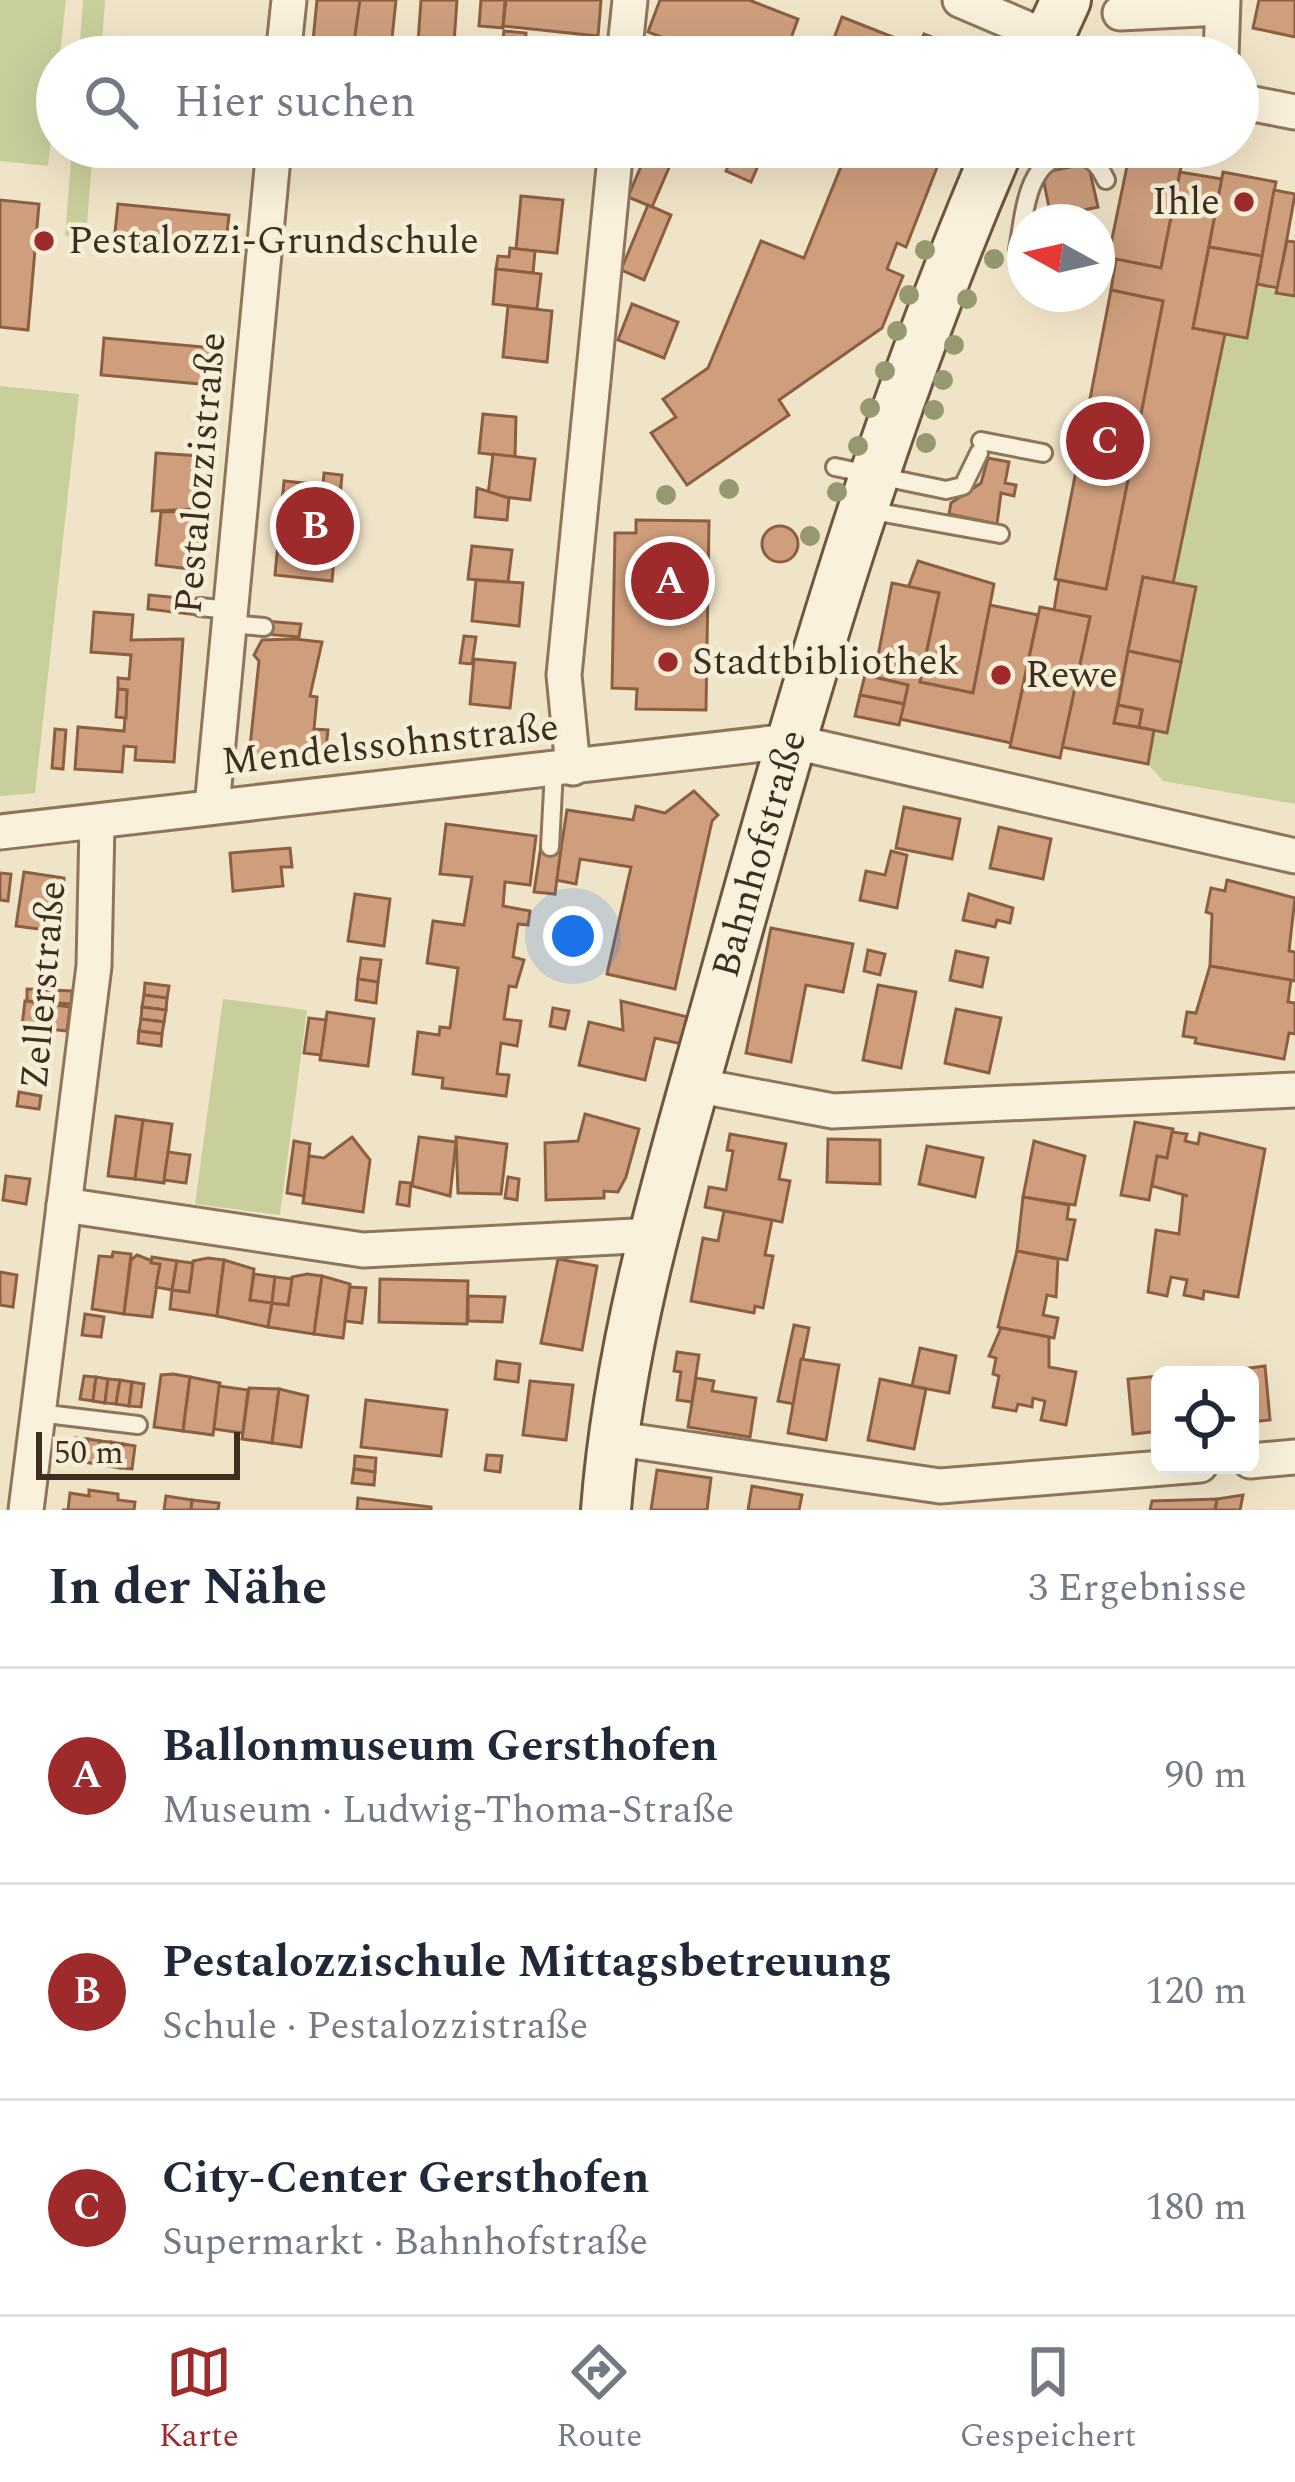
<!DOCTYPE html>
<html lang="de">
<head>
<meta charset="utf-8">
<style>
  body { margin:0; font-family:Spectral,serif; background:#f6f6f7; color:#1f2937 }
  .controls { position:absolute; right:36px; bottom:36px; display:grid; overflow:hidden; border-radius:18px; box-shadow:0 12px 48px #0002 }
  .controls button { width:108px; height:108px; display:grid; place-items:center; padding:0; border:0; border-bottom:3px solid #e0e1e3; background:#fff; color:#1f2937; font:60px sans-serif }
  .compass { position:absolute; left:1007px; top:204px; width:108px; height:108px; border-radius:50%; background:#fff; box-shadow:0 12px 48px #0002; rotate:278deg }
  .scale { position:absolute; left:36px; bottom:30px; width:204px; box-sizing:border-box; padding-left:12px; border:6px solid #3d2e20; border-top:0; font-size:33px; line-height:42px; white-space:nowrap; color:#3d2e20; -webkit-text-stroke:9px #f7eed8; paint-order:stroke }
  .you { position:absolute; left:573px; top:936px; width:42px; height:42px; margin:-30px; border:9px solid #fff; border-radius:50%; background:#1a73e8; box-shadow:0 0 0 18px #1a73e833 }
  .badge { display:grid; place-items:center; width:78px; height:78px; border-radius:50%; background:#9e2a2b; color:#fff; font-size:39px; font-weight:700 }
  .pin { position:absolute; translate:-50% -50%; border:6px solid #fff; box-shadow:0 3px 12px #0006 }
  .list { margin:0; padding:0; list-style:none }
  h2 { display:flex; justify-content:space-between; align-items:center; height:156px; margin:0; padding:0 48px; font-size:51px }
  h2 small { font-size:39px; font-weight:400; color:#747a83 }
  .list li { display:grid; grid-template-columns:78px 1fr auto; gap:36px; align-items:center; box-sizing:border-box; height:216px; padding:0 48px; border-top:3px solid #e0e1e3 }
  .list b { display:block; font-size:45px; white-space:nowrap }
  .list p { margin:0; font-size:39px; white-space:nowrap; color:#747a83 }
  .list em { font-size:39px; font-style:normal; color:#747a83 }
  .icon { flex:none; width:66px; height:66px; fill:none; stroke:currentColor; stroke-width:2; stroke-linecap:round; stroke-linejoin:round }
  .map { position:relative; flex:none; width:1295px; height:1510px; overflow:hidden }
  .search { position:absolute; background:#fff; box-shadow:0 12px 48px #0002; left:36px; right:36px; top:36px; height:132px; display:flex; align-items:center; gap:30px; box-sizing:border-box; padding:0 42px; border-radius:66px; color:#747a83; font-size:45px }
  .sheet { height:804px; background:#fff }
  nav { display:flex; justify-content:space-around; align-items:center; box-sizing:border-box; height:168px; border-top:3px solid #e0e1e3; background:#fff; font-size:33px; color:#747a83 }
  nav a { display:grid; justify-items:center; gap:6px }
  nav .on { color:#9e2a2b }
  .map>svg:first-child { display:block }
  .green { fill:#c9cf9b }
  .building { fill:#cf9f7d; stroke:#8d5f41; stroke-width:3 }
  .lines { fill:none; stroke-linecap:round; stroke-linejoin:round }
  .lane-casing { stroke:#8d765c; stroke-width:22 }
  .street-casing { stroke:#8d765c; stroke-width:39 }
  .secondary-casing { stroke:#6f573f; stroke-width:54 }
  .lane { stroke:#faf1dc; stroke-width:16 }
  .street { stroke:#faf1dc; stroke-width:33 }
  .secondary { stroke:#faf1dc; stroke-width:48 }
  .tree { fill:#96986f }
  .poi-dot { fill:#9e2a2b; stroke:#f7eed8; stroke-width:4.5 }
  .labels { text-anchor:middle; dominant-baseline:central; stroke-width:9; stroke-linejoin:round; paint-order:stroke }
  .poi-label { font-size:39px; fill:#3d2e20; stroke:#f7eed8; text-anchor:start }
  .street-label { font-size:39px; fill:#3d2e20; stroke:#f7eed8 }
</style>
</head>
<body>
<div class="map">
<svg width="1295" height="1510" viewBox="0 0 1295 1510">
  <rect width="100%" height="100%" fill="#f0e4c8"/>
  <!-- green -->
  <g class="green">
    <polygon points="0,0 66,0 48,166 0,161"/>
    <polygon points="83,0 105,0 101,57 79,57"/>
    <polygon points="72,147 93,147 86,237 65,236"/>
    <polygon points="1257,284 1295,297 1295,804 1163,781 1148,764 1154,730 1166,733 1173,583 1225,334 1247,338"/>
    <polygon points="0,386 79,394 35,793 0,796"/>
    <polygon points="223,999 307,1010 280,1215 195,1204"/>
  </g>
  <!-- building -->
  <g class="building">
    <polygon points="317,0 360,0 355,55 312,51"/>
    <polygon points="360,0 396,0 390,57 352,56"/>
    <polygon points="421,0 457,0 453,57 417,57"/>
    <polygon points="481,0 505,0 503,28 479,26"/>
    <polygon points="506,0 601,0 598,36 503,26"/>
    <polygon points="660,0 749,0 798,19 784,57 713,57 648,32"/>
    <polygon points="1259,0 1295,0 1295,37 1253,28"/>
    <polygon points="842,17 918,47 924,34 962,49 965,42 990,51 987,57 827,57"/>
    <polygon points="504,31 526,33 523,57 501,55"/>
    <polygon points="331,147 351,147 349,166 329,164"/>
    <polygon points="523,147 570,147 570,155"/>
    <polygon points="649,147 677,149 652,207 628,197"/>
    <polygon points="736,147 766,147 751,182 726,171"/>
    <polygon points="849,147 945,147 906,247 897,243 887,269 903,276 882,328 779,400 789,415 687,485 651,433 676,417 663,399 708,368 761,241 804,258"/>
    <polygon points="1131,147 1185,147 1161,268 1108,258"/>
    <polygon points="1088,163 1098,207 1051,217 1042,173"/>
    <polygon points="1180,172 1222,179 1193,328 1225,334 1173,583 1143,577 1114,723 1154,730 1148,764 1062,747 1090,617 1054,610 1059,580 1106,589 1163,301 1111,290 1116,259 1161,268"/>
    <polygon points="1223,172 1276,182 1262,256 1209,247"/>
    <polygon points="1274,190 1295,194 1278,288 1257,284"/>
    <polygon points="521,196 563,200 557,253 516,249"/>
    <polygon points="0,200 39,204 28,330 0,327"/>
    <polygon points="118,204 229,215 225,253 114,242"/>
    <polygon points="648,205 671,215 644,280 621,270"/>
    <polygon points="1287,241 1295,242 1295,296 1276,293"/>
    <polygon points="1209,247 1262,256 1247,338 1193,328"/>
    <polygon points="510,248 535,251 533,273 496,269 498,256 509,257"/>
    <polygon points="496,269 541,274 537,309 493,304"/>
    <polygon points="1111,290 1163,301 1135,445 1083,435"/>
    <polygon points="632,304 678,322 664,358 618,340"/>
    <polygon points="508,306 552,311 547,362 503,357"/>
    <polygon points="104,338 215,348 212,385 101,375"/>
    <polygon points="483,414 516,417 515,457 479,453"/>
    <polygon points="1083,435 1135,445 1106,589 1055,579"/>
    <polygon points="156,453 200,456 197,509 152,511"/>
    <polygon points="493,454 535,459 530,500 488,495"/>
    <polygon points="988,458 1009,462 1005,483 1016,485 1014,496 1001,493 997,524 949,514 951,503 981,483"/>
    <polygon points="324,473 342,475 332,581 275,575 284,481 323,485"/>
    <polygon points="477,488 509,498 507,520 475,517"/>
    <polygon points="205,511 199,570 156,565 161,512"/>
    <polygon points="636,520 709,521 706,710 636,709 637,689 612,688 615,533 636,533"/>
    <circle cx="780" cy="544" r="18"/>
    <polygon points="472,546 512,550 508,582 468,579"/>
    <polygon points="918,561 994,584 973,693 920,682 939,593 908,588"/>
    <polygon points="1143,577 1196,587 1181,662 1128,651"/>
    <polygon points="476,580 523,583 519,626 472,621"/>
    <polygon points="892,583 939,593 920,682 973,693 990,605 1038,615 1011,743 900,719 908,685 874,677"/>
    <polygon points="149,595 200,600 199,615 148,609"/>
    <polygon points="1040,607 1090,617 1060,758 1010,747"/>
    <polygon points="94,612 133,615 131,640 183,639 174,762 135,760 136,747 124,746 122,772 75,769 78,727 124,731 127,690 118,689 118,678 129,679 131,655 91,652"/>
    <polygon points="265,621 301,624 299,637 263,634"/>
    <polygon points="464,636 476,637 472,664 460,663"/>
    <polygon points="295,639 322,642 310,696 317,697 314,729 328,730 325,758 303,757 303,762 283,764 249,756 259,661 254,655 262,640"/>
    <polygon points="1128,651 1181,662 1167,733 1139,727 1142,710 1118,705"/>
    <polygon points="474,659 515,663 510,708 470,704"/>
    <polygon points="865,675 908,685 904,704 860,695"/>
    <polygon points="118,689 127,690 126,718 116,717"/>
    <polygon points="860,695 904,704 899,725 855,716"/>
    <polygon points="1118,705 1142,710 1139,727 1114,723"/>
    <polygon points="55,729 66,730 63,769 52,768"/>
    <polygon points="694,791 718,815 712,821 675,989 607,974 631,867 580,859 576,884 556,880 567,810 633,820 636,806 665,813"/>
    <polygon points="904,807 960,819 952,859 896,848"/>
    <polygon points="446,824 536,836 530,885 505,882 503,906 530,911 528,925 518,924 513,957 524,960 516,987 509,986 504,1019 521,1021 517,1046 501,1043 497,1074 509,1075 506,1096 442,1088 443,1078 413,1074 418,1032 439,1035 440,1027 450,1028 458,968 427,963 433,921 464,925 472,877 440,874"/>
    <polygon points="999,827 1051,839 1043,879 990,868"/>
    <polygon points="541,846 561,848 555,894 534,892"/>
    <polygon points="290,848 292,867 281,867 283,886 233,891 230,853"/>
    <polygon points="891,851 907,855 897,908 860,900 866,871 885,875"/>
    <polygon points="24,872 64,878 61,932 16,926"/>
    <polygon points="0,873 11,874 8,901 0,900"/>
    <polygon points="1227,880 1295,898 1289,951 1295,952 1295,981 1210,966 1212,914 1206,912 1211,888 1225,891"/>
    <polygon points="355,894 390,899 384,946 348,941"/>
    <polygon points="969,894 1013,908 1010,923 997,920 995,927 963,920"/>
    <polygon points="771,928 853,944 843,992 806,985 791,1062 746,1053"/>
    <polygon points="868,950 885,954 880,975 864,971"/>
    <polygon points="956,951 988,958 982,987 950,980"/>
    <polygon points="361,958 381,960 378,982 358,979"/>
    <polygon points="1210,966 1291,980 1288,1002 1295,1003 1295,1034 1289,1033 1284,1059 1195,1043 1196,1038 1183,1036 1187,1012 1196,1013"/>
    <polygon points="358,979 378,982 376,1003 356,1000"/>
    <polygon points="145,983 169,986 167,998 144,995"/>
    <polygon points="878,985 916,992 901,1068 863,1060"/>
    <polygon points="27,989 72,991 71,1004 27,1001"/>
    <polygon points="144,995 167,998 166,1010 142,1007"/>
    <polygon points="25,1001 70,1007 67,1031 22,1026"/>
    <polygon points="621,1001 688,1017 682,1044 655,1038 645,1080 579,1065 589,1022 623,1030"/>
    <polygon points="142,1007 166,1010 164,1022 141,1019"/>
    <polygon points="553,1008 569,1011 565,1029 550,1026"/>
    <polygon points="956,1009 1001,1018 989,1073 945,1063"/>
    <polygon points="327,1012 374,1019 368,1066 320,1060"/>
    <polygon points="309,1018 326,1020 321,1055 304,1053"/>
    <polygon points="141,1019 164,1022 162,1034 139,1031"/>
    <polygon points="139,1031 162,1034 161,1046 138,1043"/>
    <polygon points="19,1092 41,1096 39,1109 17,1106"/>
    <polygon points="585,1114 639,1129 626,1177 618,1192 604,1191 604,1198 546,1200 545,1143 578,1141"/>
    <polygon points="116,1116 143,1120 135,1179 108,1176"/>
    <polygon points="143,1120 172,1124 164,1183 135,1179"/>
    <polygon points="1135,1122 1173,1129 1167,1158 1157,1156 1149,1200 1121,1195"/>
    <polygon points="1172,1132 1187,1134 1185,1141 1198,1144 1200,1133 1265,1149 1238,1297 1204,1291 1203,1299 1184,1295 1187,1280 1171,1277 1167,1296 1148,1292 1156,1230 1179,1234 1183,1195 1188,1196 1152,1186 1157,1156 1167,1158"/>
    <polygon points="730,1134 786,1144 779,1179 790,1181 782,1222 705,1207 709,1187 726,1190 733,1151 727,1150"/>
    <polygon points="352,1137 370,1160 363,1212 303,1203 309,1156 324,1158"/>
    <polygon points="419,1137 456,1142 450,1196 412,1186"/>
    <polygon points="456,1137 507,1144 501,1194 458,1193"/>
    <polygon points="828,1139 880,1140 880,1184 827,1182"/>
    <polygon points="294,1141 310,1144 304,1196 287,1193"/>
    <polygon points="1034,1141 1085,1156 1075,1205 1023,1197"/>
    <polygon points="927,1146 983,1158 975,1197 919,1184"/>
    <polygon points="168,1152 190,1155 186,1183 164,1180"/>
    <polygon points="6,1176 30,1179 26,1204 3,1200"/>
    <polygon points="508,1177 519,1179 517,1200 505,1198"/>
    <polygon points="400,1182 411,1183 409,1206 397,1204"/>
    <polygon points="1023,1197 1069,1205 1067,1219 1075,1220 1067,1260 1017,1251"/>
    <polygon points="724,1211 772,1220 765,1255 773,1256 763,1308 755,1306 754,1313 691,1301 703,1238 718,1241"/>
    <polygon points="1017,1251 1058,1259 1056,1297 1047,1295 1043,1315 1058,1318 1054,1338 998,1327"/>
    <polygon points="113,1252 131,1254 124,1314 92,1309 99,1256 112,1257"/>
    <polygon points="137,1255 160,1264 152,1317 124,1314 131,1260"/>
    <polygon points="152,1257 177,1261 172,1290 156,1287 160,1264 151,1263"/>
    <polygon points="208,1258 224,1260 217,1316 170,1309 172,1290 189,1292 193,1261"/>
    <polygon points="558,1259 597,1266 582,1350 541,1343"/>
    <polygon points="224,1260 254,1269 250,1300 272,1303 268,1327 217,1316"/>
    <polygon points="177,1261 193,1263 189,1292 172,1290"/>
    <polygon points="0,1272 17,1275 13,1307 0,1305"/>
    <polygon points="254,1274 275,1277 272,1303 250,1300"/>
    <polygon points="307,1274 322,1276 314,1334 268,1327 272,1303 288,1305 292,1277"/>
    <polygon points="322,1276 350,1284 343,1338 314,1334"/>
    <polygon points="275,1277 292,1279 288,1305 272,1303"/>
    <polygon points="380,1279 468,1281 467,1324 379,1322"/>
    <polygon points="350,1287 366,1288 362,1323 345,1321"/>
    <polygon points="468,1296 505,1297 502,1322 468,1321"/>
    <polygon points="85,1314 104,1317 101,1337 82,1335"/>
    <polygon points="794,1325 809,1328 794,1404 778,1401"/>
    <polygon points="1001,1328 1049,1337 1049,1367 1076,1372 1066,1425 1041,1420 1045,1401 1033,1398 1032,1407 1018,1404 1016,1411 993,1407 999,1376 993,1374 996,1358 989,1356"/>
    <polygon points="920,1348 956,1356 949,1393 912,1386"/>
    <polygon points="677,1352 699,1355 692,1402 677,1400 681,1372 674,1371"/>
    <polygon points="801,1359 839,1365 826,1440 788,1433"/>
    <polygon points="497,1361 520,1364 518,1382 495,1379"/>
    <polygon points="1265,1366 1270,1420 1250,1422 1250,1375 1195,1375"/>
    <polygon points="173,1374 190,1377 183,1431 154,1427 161,1375"/>
    <polygon points="84,1376 96,1377 93,1401 80,1399"/>
    <polygon points="1160,1376 1160,1431 1133,1434 1128,1379"/>
    <polygon points="96,1377 108,1379 105,1403 93,1401"/>
    <polygon points="190,1377 220,1383 213,1435 183,1431"/>
    <polygon points="696,1378 714,1381 712,1391 756,1398 750,1437 688,1427"/>
    <polygon points="108,1379 120,1380 116,1404 105,1403"/>
    <polygon points="880,1379 926,1389 914,1449 868,1440"/>
    <polygon points="120,1380 132,1382 129,1406 116,1404"/>
    <polygon points="530,1381 573,1385 566,1440 523,1435"/>
    <polygon points="132,1382 144,1384 141,1407 129,1406"/>
    <polygon points="219,1386 248,1390 243,1433 214,1429"/>
    <polygon points="249,1388 279,1389 272,1443 242,1439"/>
    <polygon points="279,1389 308,1396 301,1447 272,1443"/>
    <polygon points="366,1400 447,1410 441,1456 361,1447"/>
    <polygon points="76,1438 88,1439 84,1462 73,1461"/>
    <polygon points="88,1439 100,1441 96,1464 84,1462"/>
    <polygon points="100,1441 111,1442 108,1466 96,1464"/>
    <polygon points="111,1442 123,1444 120,1468 108,1466"/>
    <polygon points="123,1444 135,1446 132,1469 120,1468"/>
    <polygon points="487,1455 502,1456 500,1472 485,1470"/>
    <polygon points="355,1456 376,1458 375,1472 354,1469"/>
    <polygon points="354,1469 375,1472 374,1485 352,1483"/>
    <polygon points="657,1470 711,1478 707,1510 651,1510"/>
    <polygon points="752,1486 802,1495 799,1510 748,1510"/>
    <polygon points="89,1490 118,1494 118,1500 135,1502 134,1510 62,1510 68,1510 70,1493 89,1496"/>
    <polygon points="1243,1495 1240,1510 1215,1510 1217,1499"/>
    <polygon points="166,1496 192,1500 191,1510 164,1510"/>
    <polygon points="358,1498 431,1507 431,1510 357,1510"/>
    <polygon points="1217,1499 1215,1510 1150,1510 1152,1501"/>
    <polygon points="192,1500 219,1503 218,1510 191,1510"/>
  </g>
  <g class="lines">
    <defs>
      <g id="lane">
        <path d="M1018 250C1024 217 1026 157 1069 155 1089 154 1098 163 1106 180"/>
        <polyline points="981,441 1043,453"/>
        <polyline points="835,467 946,490 963,486 979,453"/>
        <polyline points="867,510 1000,534"/>
        <polyline points="200,607 230,610"/>
        <polyline points="229,624 264,627"/>
        <polyline points="550,847 554,770"/>
        <polyline points="38,1413 138,1425"/>
      </g>
      <g id="street">
        <polyline points="960,0 1049,38"/>
        <polyline points="1120,13 1221,8"/>
        <polyline points="283,57 289,0"/>
        <polyline points="624,57 630,0"/>
        <polyline points="1221,57 1223,0"/>
        <polyline points="1238,101 1295,112"/>
        <polyline points="573,768 564,675 616,147"/>
        <polyline points="212,807 274,147"/>
        <polyline points="0,832 790,741 1295,856"/>
        <polyline points="695,1085 833,1111 1295,1090"/>
        <polyline points="64,1205 363,1250 654,1235"/>
        <polyline points="612,1438 940,1486 1200,1465"/>
        <polyline points="1250,1461 1295,1457"/>
        <polyline points="26,1510 94,966 97,823"/>
      </g>
      <g id="secondary">
        <polyline points="1040,57 1066,0"/>
        <path id="s1" d="M606 1510C620 1326 677 1149 726 972 803 693 884 413 999 147"/>
      </g>
    </defs>
    <!-- lane casing -->
    <use href="#lane" class="lane-casing"/>
    <!-- street casing -->
    <use href="#street" class="street-casing"/>
    <!-- secondary casing -->
    <use href="#secondary" class="secondary-casing"/>
    <!-- lane -->
    <use href="#lane" class="lane"/>
    <!-- street -->
    <use href="#street" class="street"/>
    <!-- secondary -->
    <use href="#secondary" class="secondary"/>
  </g>
  <!-- trees -->
  <g class="tree">
    <circle cx="925" cy="250" r="10"/>
    <circle cx="994" cy="259" r="10"/>
    <circle cx="909" cy="295" r="10"/>
    <circle cx="967" cy="299" r="10"/>
    <circle cx="897" cy="331" r="10"/>
    <circle cx="954" cy="345" r="10"/>
    <circle cx="885" cy="371" r="10"/>
    <circle cx="943" cy="380" r="10"/>
    <circle cx="870" cy="408" r="10"/>
    <circle cx="934" cy="410" r="10"/>
    <circle cx="926" cy="443" r="10"/>
    <circle cx="858" cy="446" r="10"/>
    <circle cx="729" cy="489" r="10"/>
    <circle cx="837" cy="492" r="10"/>
    <circle cx="666" cy="495" r="10"/>
    <circle cx="810" cy="536" r="10"/>
  </g>
  <!-- markers -->
  <g class="poi-dot">
    <circle cx="1244" cy="202" r="12"/>
    <circle cx="44" cy="241" r="12"/>
    <circle cx="668" cy="662" r="12"/>
    <circle cx="1001" cy="675" r="12"/>
  </g>
  <g class="labels">
    <!-- poi labels -->
    <g class="poi-label">
      <text x="1220" y="202" text-anchor="end">Ihle</text>
      <text x="68" y="241">Pestalozzi-Grundschule</text>
      <text x="692" y="662">Stadtbibliothek</text>
      <text x="1025" y="675">Rewe</text>
    </g>
    <!-- street labels -->
    <g class="street-label">
      <text transform="translate(201 473) rotate(-85)">Pestalozzistraße</text>
      <text transform="translate(390 745) rotate(-6)">Mendelssohnstraße</text>
      <text stroke="none"><textPath href="#s1" startOffset="675">Bahnhofstraße</textPath></text>
      <text transform="translate(44 985) rotate(-85)">Zellerstraße</text>
    </g>
  </g>
</svg>
<div class="controls">
<button><svg class="icon" aria-label="locate" viewBox="0 0 24 24"><circle cx="12" cy="12" r="6"/><path d="M12 2v4M12 18v4M2 12h4M18 12h4"/></svg></button>
</div>
<svg class="compass" viewBox="-18 -18 36 36"><path d="M0-13l5 13h-10z" fill="#e53935"/><path d="M0 13l5-13h-10z" fill="#747a83"/></svg>
<div class="scale">50 m</div>
<div class="you"></div>
<div class="pin badge" style="left:670px;top:581px">A</div>
<div class="pin badge" style="left:315px;top:526px">B</div>
<div class="pin badge" style="left:1105px;top:441px">C</div>
<div class="search"><svg class="icon" aria-label="search" viewBox="0 0 24 24"><circle cx="10" cy="10" r="6"/><path d="M15 15l6 6"/></svg>Hier suchen</div>
</div>
<section class="sheet">
<h2>In der Nähe<small>3 Ergebnisse</small></h2>
<ul class="list">
<li><span class="badge">A</span><div><b>Ballonmuseum Gersthofen</b><p>Museum · Ludwig-Thoma-Straße</p></div><em>90 m</em></li>
<li><span class="badge">B</span><div><b>Pestalozzischule Mittagsbetreuung</b><p>Schule · Pestalozzistraße</p></div><em>120 m</em></li>
<li><span class="badge">C</span><div><b>City-Center Gersthofen</b><p>Supermarkt · Bahnhofstraße</p></div><em>180 m</em></li>
</ul>
</section>
<nav>
<a class="on"><svg class="icon" aria-label="map" viewBox="0 0 24 24"><path d="M3 6l6-2 6 2 6-2v14l-6 2-6-2-6 2zM9 4v14M15 6v14"/></svg>Karte</a>
<a><svg class="icon" aria-label="directions" viewBox="0 0 24 24"><path d="M12 3l9 9-9 9-9-9zM9 14v-3h6M13 9l2 2-2 2"/></svg>Route</a>
<a><svg class="icon" aria-label="saved" viewBox="0 0 24 24"><path d="M7 4h10v16l-5-4-5 4z"/></svg>Gespeichert</a>
</nav>
</body>
</html>
